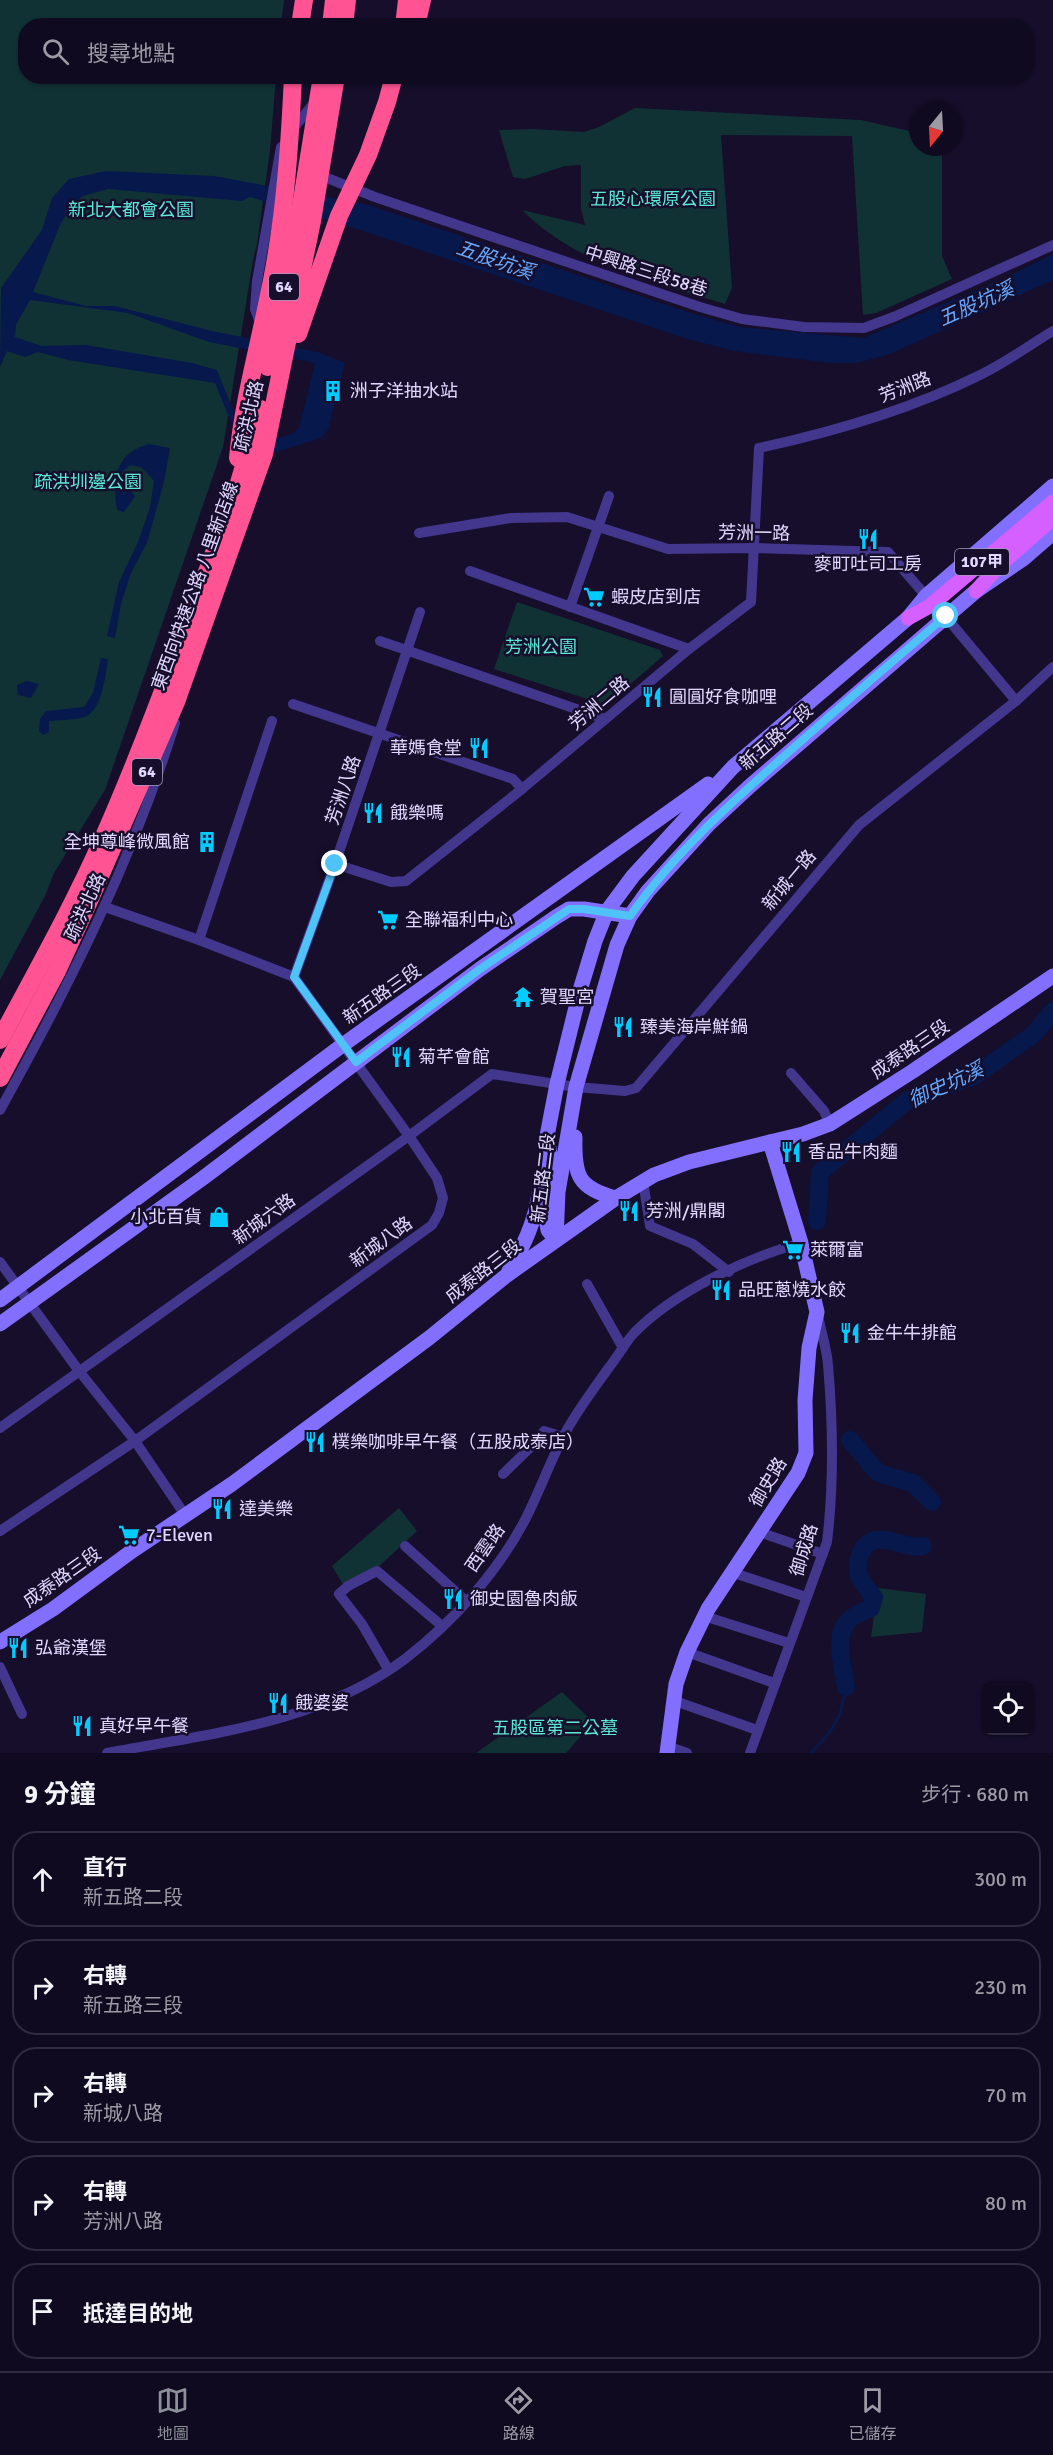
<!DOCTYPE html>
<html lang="zh-TW">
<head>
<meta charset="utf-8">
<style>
  body { margin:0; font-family:Signika,"Noto Sans TC",sans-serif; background:#1e182d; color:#f1f3f6 }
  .controls { position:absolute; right:18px; bottom:18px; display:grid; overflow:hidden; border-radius:12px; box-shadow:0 2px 4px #0004 }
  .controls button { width:54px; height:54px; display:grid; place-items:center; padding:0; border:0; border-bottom:2px solid #302b3e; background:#100a20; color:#f1f3f6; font:30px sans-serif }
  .compass { position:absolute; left:909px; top:102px; width:54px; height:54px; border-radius:50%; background:#100a20; box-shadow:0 2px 4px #0004; rotate:198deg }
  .stop { position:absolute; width:18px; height:18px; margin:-14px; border:4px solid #4fc3f7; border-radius:50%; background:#fff }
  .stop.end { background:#4fc3f7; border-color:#fff; box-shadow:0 2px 6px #0008 }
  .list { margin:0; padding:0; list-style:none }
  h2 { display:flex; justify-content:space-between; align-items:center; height:78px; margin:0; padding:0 24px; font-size:26px }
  h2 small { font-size:20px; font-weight:400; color:#9c9aa5 }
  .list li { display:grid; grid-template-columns:39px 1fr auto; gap:18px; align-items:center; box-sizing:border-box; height:96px; margin:0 12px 12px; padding:0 12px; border:2px solid #302b3e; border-radius:24px }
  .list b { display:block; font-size:22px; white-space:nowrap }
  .list p { margin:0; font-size:20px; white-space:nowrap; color:#9c9aa5 }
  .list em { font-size:20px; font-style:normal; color:#9c9aa5 }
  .icon { flex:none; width:33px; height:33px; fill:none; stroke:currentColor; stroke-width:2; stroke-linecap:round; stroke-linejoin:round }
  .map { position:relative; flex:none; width:1053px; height:1753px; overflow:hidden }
  .search { position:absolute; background:#100a20; box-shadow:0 2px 4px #0004; left:18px; right:18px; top:18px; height:66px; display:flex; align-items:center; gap:15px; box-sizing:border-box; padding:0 21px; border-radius:24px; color:#9c9aa5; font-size:22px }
  .sheet { height:618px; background:#100a20 }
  nav { display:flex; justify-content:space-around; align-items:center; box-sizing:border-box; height:84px; border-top:2px solid #302b3e; background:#100a20; font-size:16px; color:#9c9aa5 }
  nav a { display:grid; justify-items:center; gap:3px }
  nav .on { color:#8c9099 }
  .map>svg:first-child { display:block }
  .green { fill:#113235 }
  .water { fill:#06184c; fill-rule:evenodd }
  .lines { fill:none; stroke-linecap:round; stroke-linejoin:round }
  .stream { stroke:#06184c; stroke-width:3 }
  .river { stroke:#06184c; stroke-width:18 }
  .street { stroke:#43368d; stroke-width:10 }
  .secondary { stroke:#826fff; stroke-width:15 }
  .primary { stroke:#d55fff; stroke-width:15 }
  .highway { stroke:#ff5393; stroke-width:18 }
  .highway-bridge { stroke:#ff5393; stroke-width:18 }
  .route { stroke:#4fc3f7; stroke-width:8 }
  .labels { text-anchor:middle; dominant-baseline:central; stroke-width:5; stroke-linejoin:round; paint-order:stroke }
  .shield { fill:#160e2b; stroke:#a49bbf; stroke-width:1.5 }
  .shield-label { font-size:16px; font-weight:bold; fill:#e1d8ff }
  .park-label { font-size:18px; fill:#5ae9d5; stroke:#160e2b }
  .street-label { font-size:18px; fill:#e1d8ff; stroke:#160e2b }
  .poi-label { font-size:18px; fill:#e1d8ff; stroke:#160e2b; text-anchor:start }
  .water-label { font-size:20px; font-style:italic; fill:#66a8ff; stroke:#160e2b }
</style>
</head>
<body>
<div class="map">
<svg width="1053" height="1753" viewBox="0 0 1053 1753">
  <rect width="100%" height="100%" fill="#160e2b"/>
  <!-- green -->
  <g class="green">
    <polygon points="0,0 284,0 281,25 26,26 26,76 276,77 270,150 257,244 253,260 223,447 105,790 54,873 45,896 0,980"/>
    <path d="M635 108 861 120 918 133V147H942V256L952 279 876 313 863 315 852 136 721 135 732 288 725 304C653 282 576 264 522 210L585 225 581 208V165L565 166 525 179 513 177 499 130 532 129 584 132 599 127Z"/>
    <polygon points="517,602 660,650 663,656 606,705 494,669"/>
    <polygon points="399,1508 417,1531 376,1569 344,1586 332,1566"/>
    <polygon points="878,1588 926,1594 922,1632 871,1637"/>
    <polygon points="562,1692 593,1722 566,1753 476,1753"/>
  </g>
  <!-- water -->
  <g class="water">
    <path d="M106 171 214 176 369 205 694 314 740 327 863 338 1005 278 1053 254V280L890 354 857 363H830L734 351 684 338 360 230 250 197 242 201 108 189 83 196 71 206 60 225 33 292 86 306H115L212 331 318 352 345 363 328 430 321 438 274 453 266 454 239 442 215 383 68 360 38 352 25 357 7 351 0 367 1 288 42 230 52 198 69 179ZM30 300 128 313 209 342 315 363 299 428 292 434 263 442 243 435 217 370 192 363 86 345 42 346 15 337 16 325Z"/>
    <path d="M149 444 170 448 164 482 147 543 131 573 121 604 115 638 107 636 119 582 138 542 150 507 154 481 141 467 130 465 122 472 123 482 135 496 124 512 117 510C112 479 115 453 149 444Z"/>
    <path d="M101 658 108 659C106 673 102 709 87 716 80 720 58 720 49 721V732L43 735 39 731 40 719 46 711 84 707 93 693Z"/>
    <polygon points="27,681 39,684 31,698 18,695 17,685"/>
  </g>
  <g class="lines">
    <!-- stream -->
    <path class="stream" d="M811 1753C834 1729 841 1720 846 1687"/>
    <!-- river -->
    <g class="river">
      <polyline points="817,1221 820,1172 908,1100 976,1075 1034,1034 1053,1011"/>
      <polyline points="850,1440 878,1473 913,1483 932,1502"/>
      <path d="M846 1687C843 1666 831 1631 853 1617 858 1613 865 1611 871 1608L874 1597C862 1583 853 1574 860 1555 873 1523 903 1551 923 1546"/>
    </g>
    <!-- street -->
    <g class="street">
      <polyline points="291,131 315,102"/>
      <polyline points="317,174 375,197 700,307 742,319 804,327 864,328 896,316 1053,245"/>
      <polyline points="261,326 255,309 257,281 281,147"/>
      <polyline points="419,533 511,518 567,517 668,549 755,548 888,552 926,596"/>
      <polyline points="470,571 689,649"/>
      <polyline points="570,607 609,496"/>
      <polyline points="946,617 1016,701"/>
      <polyline points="380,641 605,719"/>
      <polyline points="293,704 513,779 522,789"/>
      <path d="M335 864 391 882 406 881 522 789 689 649 751 602 759 448C833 432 909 410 978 376 1004 364 1028 346 1053 331"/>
      <polyline points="199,940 272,721"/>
      <polyline points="294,977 335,864 420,612"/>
      <polyline points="791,1073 824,1111 830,1124"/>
      <path d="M0 1110C69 986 133 859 175 723"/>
      <polyline points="643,1181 650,1226 693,1244 729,1272"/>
      <polyline points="0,1262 79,1371 135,1441 185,1515"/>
      <polyline points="587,1284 623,1348"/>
      <polyline points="0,1428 409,1136 492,1074 576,1087 625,1091 636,1088 859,825 1016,701 1053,667"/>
      <polyline points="503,1474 537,1441 544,1431 563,1437"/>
      <polyline points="0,1531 135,1441 432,1225 439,1213 443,1198 437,1178 409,1136 294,977 199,940 105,907"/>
      <polyline points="759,1532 823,1554"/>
      <polyline points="405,1546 466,1601"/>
      <polyline points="731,1572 806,1597"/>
      <polyline points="704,1616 789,1643"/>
      <polyline points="687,1652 774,1683"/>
      <polyline points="0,1667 22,1714"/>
      <polyline points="388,1669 362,1624 339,1594 348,1586 377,1571 442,1626"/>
      <polyline points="675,1701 757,1730"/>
      <polyline points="667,1746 687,1753"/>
      <path d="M107 1753C208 1734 320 1723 405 1659 453 1622 498 1572 526 1518 539 1492 549 1465 562 1439 575 1413 593 1390 610 1366 618 1356 625 1343 634 1333 674 1292 746 1258 801 1243"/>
      <path d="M750 1753 827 1542C834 1484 833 1423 828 1365 827 1349 821 1332 818 1315"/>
    </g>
    <!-- secondary -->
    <g class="secondary">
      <path d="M575 1137C574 1176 578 1188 616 1198"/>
      <polyline points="556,1240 548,1230 546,1219 550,1154 547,1136 557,1084 581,987 595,941 607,911 633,876 733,767 908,618 926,596 1053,486"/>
      <polyline points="556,1240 558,1192 576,1087 617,945 630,916 648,891 709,824 750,786 976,591 1023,559 1053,533"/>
      <path d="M509 1271C524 1245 535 1222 539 1193"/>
      <polyline points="0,1300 344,1044 708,784"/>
      <polyline points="0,1324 203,1178 480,969 556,917 569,909 584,909 630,916"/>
      <polyline points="0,1642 53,1609 132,1551 232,1484 429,1338 507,1275 616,1198 654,1175 689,1162 803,1134 830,1124 913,1071 1053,976"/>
      <polyline points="667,1753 676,1684 687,1652 708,1609 798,1473 806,1453 805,1400 809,1348 817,1312 801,1243 770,1142"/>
    </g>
    <!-- primary -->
    <g class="primary">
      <polyline points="976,591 1000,565 1053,518"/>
      <polyline points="908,618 930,606 1053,502"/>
    </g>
    <!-- highway -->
    <g class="highway">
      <polyline points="300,26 304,0"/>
      <polyline points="331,26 334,0"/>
      <polyline points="344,26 347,0"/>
      <polyline points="404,26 407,0"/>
      <polyline points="416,26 422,0"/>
      <path d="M0 1040C35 974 72 909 102 841 152 728 192 611 235 496"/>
    </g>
    <!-- highway-bridge -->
    <g class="highway-bridge">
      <polyline points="298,334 339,216 368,155 387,102 394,76"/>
      <polyline points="268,367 298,225 322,76"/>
      <path d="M238 458C244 393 264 329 275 264 286 202 290 139 293 76"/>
      <polyline points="235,496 261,409"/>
      <polyline points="0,1078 57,971 89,901 176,702 264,454 312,221 336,76"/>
    </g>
  </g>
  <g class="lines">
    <!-- route -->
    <path class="route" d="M335 864 294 977 356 1062 480 969 569 909H584L630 916C675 852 733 801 791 750 842 705 894 660 946 616"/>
  </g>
  <!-- icons -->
  <defs>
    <symbol id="building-bare" viewBox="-9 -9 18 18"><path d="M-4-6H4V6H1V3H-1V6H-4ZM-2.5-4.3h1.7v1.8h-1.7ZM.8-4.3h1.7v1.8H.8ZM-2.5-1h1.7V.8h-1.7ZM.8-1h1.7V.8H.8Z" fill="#04cbff" stroke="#160e2b" stroke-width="2.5" paint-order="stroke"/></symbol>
    <symbol id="restaurant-bare" viewBox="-9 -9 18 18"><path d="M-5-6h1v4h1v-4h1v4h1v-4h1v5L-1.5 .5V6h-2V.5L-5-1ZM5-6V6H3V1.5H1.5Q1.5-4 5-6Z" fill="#04cbff" stroke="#160e2b" stroke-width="2.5" paint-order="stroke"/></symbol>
    <symbol id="supermarket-bare" viewBox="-9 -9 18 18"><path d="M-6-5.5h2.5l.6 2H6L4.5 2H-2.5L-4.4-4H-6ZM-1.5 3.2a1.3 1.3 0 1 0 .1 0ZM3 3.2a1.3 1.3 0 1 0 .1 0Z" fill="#04cbff" stroke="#160e2b" stroke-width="2.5" paint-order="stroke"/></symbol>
    <symbol id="temple-bare" viewBox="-9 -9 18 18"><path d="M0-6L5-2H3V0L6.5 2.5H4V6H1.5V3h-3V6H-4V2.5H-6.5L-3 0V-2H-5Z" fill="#04cbff" stroke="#160e2b" stroke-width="2.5" paint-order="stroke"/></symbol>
    <symbol id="shop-bare" viewBox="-9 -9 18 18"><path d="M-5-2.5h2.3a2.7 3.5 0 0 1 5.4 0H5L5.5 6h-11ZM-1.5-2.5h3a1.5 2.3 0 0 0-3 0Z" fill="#04cbff" stroke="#160e2b" stroke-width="2.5" paint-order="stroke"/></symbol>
  </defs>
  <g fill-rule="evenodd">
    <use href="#building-bare" x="318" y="376" width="30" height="30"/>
    <use href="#restaurant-bare" x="853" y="524" width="30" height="30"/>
    <use href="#supermarket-bare" x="579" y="582" width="30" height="30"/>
    <use href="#restaurant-bare" x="637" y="682" width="30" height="30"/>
    <use href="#restaurant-bare" x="464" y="733" width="30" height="30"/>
    <use href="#restaurant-bare" x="358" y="798" width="30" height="30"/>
    <use href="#building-bare" x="192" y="827" width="30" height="30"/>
    <use href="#supermarket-bare" x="373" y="905" width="30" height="30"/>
    <use href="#temple-bare" x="508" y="982" width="30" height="30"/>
    <use href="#restaurant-bare" x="608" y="1012" width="30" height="30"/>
    <use href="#restaurant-bare" x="386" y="1042" width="30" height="30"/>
    <use href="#restaurant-bare" x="776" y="1137" width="30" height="30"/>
    <use href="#restaurant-bare" x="614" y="1196" width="30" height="30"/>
    <use href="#shop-bare" x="204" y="1202" width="30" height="30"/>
    <use href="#supermarket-bare" x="778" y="1235" width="30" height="30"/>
    <use href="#restaurant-bare" x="706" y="1275" width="30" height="30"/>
    <use href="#restaurant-bare" x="835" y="1318" width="30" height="30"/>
    <use href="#restaurant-bare" x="300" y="1427" width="30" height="30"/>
    <use href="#restaurant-bare" x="207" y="1494" width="30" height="30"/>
    <use href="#supermarket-bare" x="114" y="1520" width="30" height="30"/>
    <use href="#restaurant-bare" x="438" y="1584" width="30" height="30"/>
    <use href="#restaurant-bare" x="3" y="1633" width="30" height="30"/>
    <use href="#restaurant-bare" x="263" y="1688" width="30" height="30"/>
    <use href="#restaurant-bare" x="67" y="1711" width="30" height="30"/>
  </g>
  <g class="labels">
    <!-- shield labels -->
    <g class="shield">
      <rect x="269" y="274" width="30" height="26" rx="4.5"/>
      <rect x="955" y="549" width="54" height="26" rx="4.5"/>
      <rect x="132" y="759" width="30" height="26" rx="4.5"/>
    </g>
    <g class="shield-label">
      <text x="284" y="287">64</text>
      <text x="982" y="562">107甲</text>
      <text x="147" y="772">64</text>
    </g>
    <!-- park labels -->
    <g class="park-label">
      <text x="653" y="199">五股心環原公園</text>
      <text x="131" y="210">新北大都會公園</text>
      <text x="88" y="482">疏洪圳邊公園</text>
      <text x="541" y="647">芳洲公園</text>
      <text x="555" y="1728">五股區第二公墓</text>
    </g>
    <!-- street labels -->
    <g class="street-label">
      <text transform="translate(646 271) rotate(18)">中興路三段58巷</text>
      <text transform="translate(905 387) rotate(-21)">芳洲路</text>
      <text transform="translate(249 416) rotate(-77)">疏洪北路</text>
      <text transform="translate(754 533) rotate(1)">芳洲一路</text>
      <text transform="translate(195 586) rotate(-70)">東西向快速公路 八里新店線</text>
      <text transform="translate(599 703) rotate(-40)">芳洲二路</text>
      <text transform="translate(776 737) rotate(-41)">新五路二段</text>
      <text transform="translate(343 790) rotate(-71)">芳洲八路</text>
      <text transform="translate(789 880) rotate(-50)">新城一路</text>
      <text transform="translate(85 907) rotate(-65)">疏洪北路</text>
      <text transform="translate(382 994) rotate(-35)">新五路三段</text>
      <text transform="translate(910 1049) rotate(-34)">成泰路三段</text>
      <text transform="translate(543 1178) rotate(-83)">新五路二段</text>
      <text transform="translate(264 1219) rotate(-36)">新城六路</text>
      <text transform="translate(381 1242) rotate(-36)">新城八路</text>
      <text transform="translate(483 1271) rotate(-38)">成泰路三段</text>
      <text transform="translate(768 1482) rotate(-59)">御史路</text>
      <text transform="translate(485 1548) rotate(-55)">西雲路</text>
      <text transform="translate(804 1550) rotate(-73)">御成路</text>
      <text transform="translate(62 1577) rotate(-35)">成泰路三段</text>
    </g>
    <!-- poi labels -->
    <g class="poi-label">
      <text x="350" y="391">洲子洋抽水站</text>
      <text x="868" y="564" text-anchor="middle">麥町吐司工房</text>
      <text x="611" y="597">蝦皮店到店</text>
      <text x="669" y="697">圓圓好食咖哩</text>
      <text x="462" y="748" text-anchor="end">華媽食堂</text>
      <text x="390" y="813">餓樂嗎</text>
      <text x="190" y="842" text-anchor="end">全坤尊峰微風館</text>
      <text x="405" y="920">全聯福利中心</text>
      <text x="540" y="997">賀聖宮</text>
      <text x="640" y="1027">臻美海岸鮮鍋</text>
      <text x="418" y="1057">菊芊會館</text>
      <text x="808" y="1152">香品牛肉麵</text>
      <text x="646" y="1211">芳洲/鼎閣</text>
      <text x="202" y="1217" text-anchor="end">小北百貨</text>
      <text x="810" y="1250">萊爾富</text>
      <text x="738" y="1290">品旺蔥燒水餃</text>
      <text x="867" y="1333">金牛牛排館</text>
      <text x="332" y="1442">樸樂咖啡早午餐（五股成泰店）</text>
      <text x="239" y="1509">達美樂</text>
      <text x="146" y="1535">7-Eleven</text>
      <text x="470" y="1599">御史園魯肉飯</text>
      <text x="35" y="1648">弘爺漢堡</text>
      <text x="295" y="1703">餓婆婆</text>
      <text x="99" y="1726">真好早午餐</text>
    </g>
    <!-- water labels -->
    <g class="water-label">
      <text transform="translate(495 260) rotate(19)">五股坑溪</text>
      <text transform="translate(976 304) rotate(-24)">五股坑溪</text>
      <text transform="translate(946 1085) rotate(-25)">御史坑溪</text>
    </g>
  </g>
</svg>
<div class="controls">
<button><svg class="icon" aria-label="locate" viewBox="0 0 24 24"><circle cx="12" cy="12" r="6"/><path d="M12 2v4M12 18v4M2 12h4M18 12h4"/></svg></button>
</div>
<svg class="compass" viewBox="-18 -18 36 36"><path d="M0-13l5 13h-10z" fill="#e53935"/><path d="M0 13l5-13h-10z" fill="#9c9aa5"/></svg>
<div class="stop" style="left:946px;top:616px"></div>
<div class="stop end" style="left:335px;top:864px"></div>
<div class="search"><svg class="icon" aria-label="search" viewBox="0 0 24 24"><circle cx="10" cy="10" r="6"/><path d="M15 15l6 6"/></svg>搜尋地點</div>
</div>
<section class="sheet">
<h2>9 分鐘<small>步行 · 680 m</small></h2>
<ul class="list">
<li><svg class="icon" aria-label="ahead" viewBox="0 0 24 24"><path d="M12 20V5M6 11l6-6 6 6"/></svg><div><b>直行</b><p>新五路二段</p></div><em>300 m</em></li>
<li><svg class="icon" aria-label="right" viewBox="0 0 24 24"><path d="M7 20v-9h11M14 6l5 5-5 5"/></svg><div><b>右轉</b><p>新五路三段</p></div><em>230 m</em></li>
<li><svg class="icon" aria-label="right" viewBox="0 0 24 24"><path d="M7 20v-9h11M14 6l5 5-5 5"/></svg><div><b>右轉</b><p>新城八路</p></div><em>70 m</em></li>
<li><svg class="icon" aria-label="right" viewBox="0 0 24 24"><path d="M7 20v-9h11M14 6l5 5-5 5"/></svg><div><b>右轉</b><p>芳洲八路</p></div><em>80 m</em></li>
<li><svg class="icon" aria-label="arrive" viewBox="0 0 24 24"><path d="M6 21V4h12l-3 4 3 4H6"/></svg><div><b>抵達目的地</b></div></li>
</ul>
</section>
<nav>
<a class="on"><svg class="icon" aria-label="map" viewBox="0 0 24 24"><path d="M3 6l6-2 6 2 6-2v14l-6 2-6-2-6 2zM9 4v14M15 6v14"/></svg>地圖</a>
<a><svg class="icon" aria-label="directions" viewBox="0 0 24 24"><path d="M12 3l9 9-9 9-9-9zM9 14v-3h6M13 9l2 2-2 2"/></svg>路線</a>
<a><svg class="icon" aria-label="saved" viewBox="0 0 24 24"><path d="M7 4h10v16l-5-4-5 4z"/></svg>已儲存</a>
</nav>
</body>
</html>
